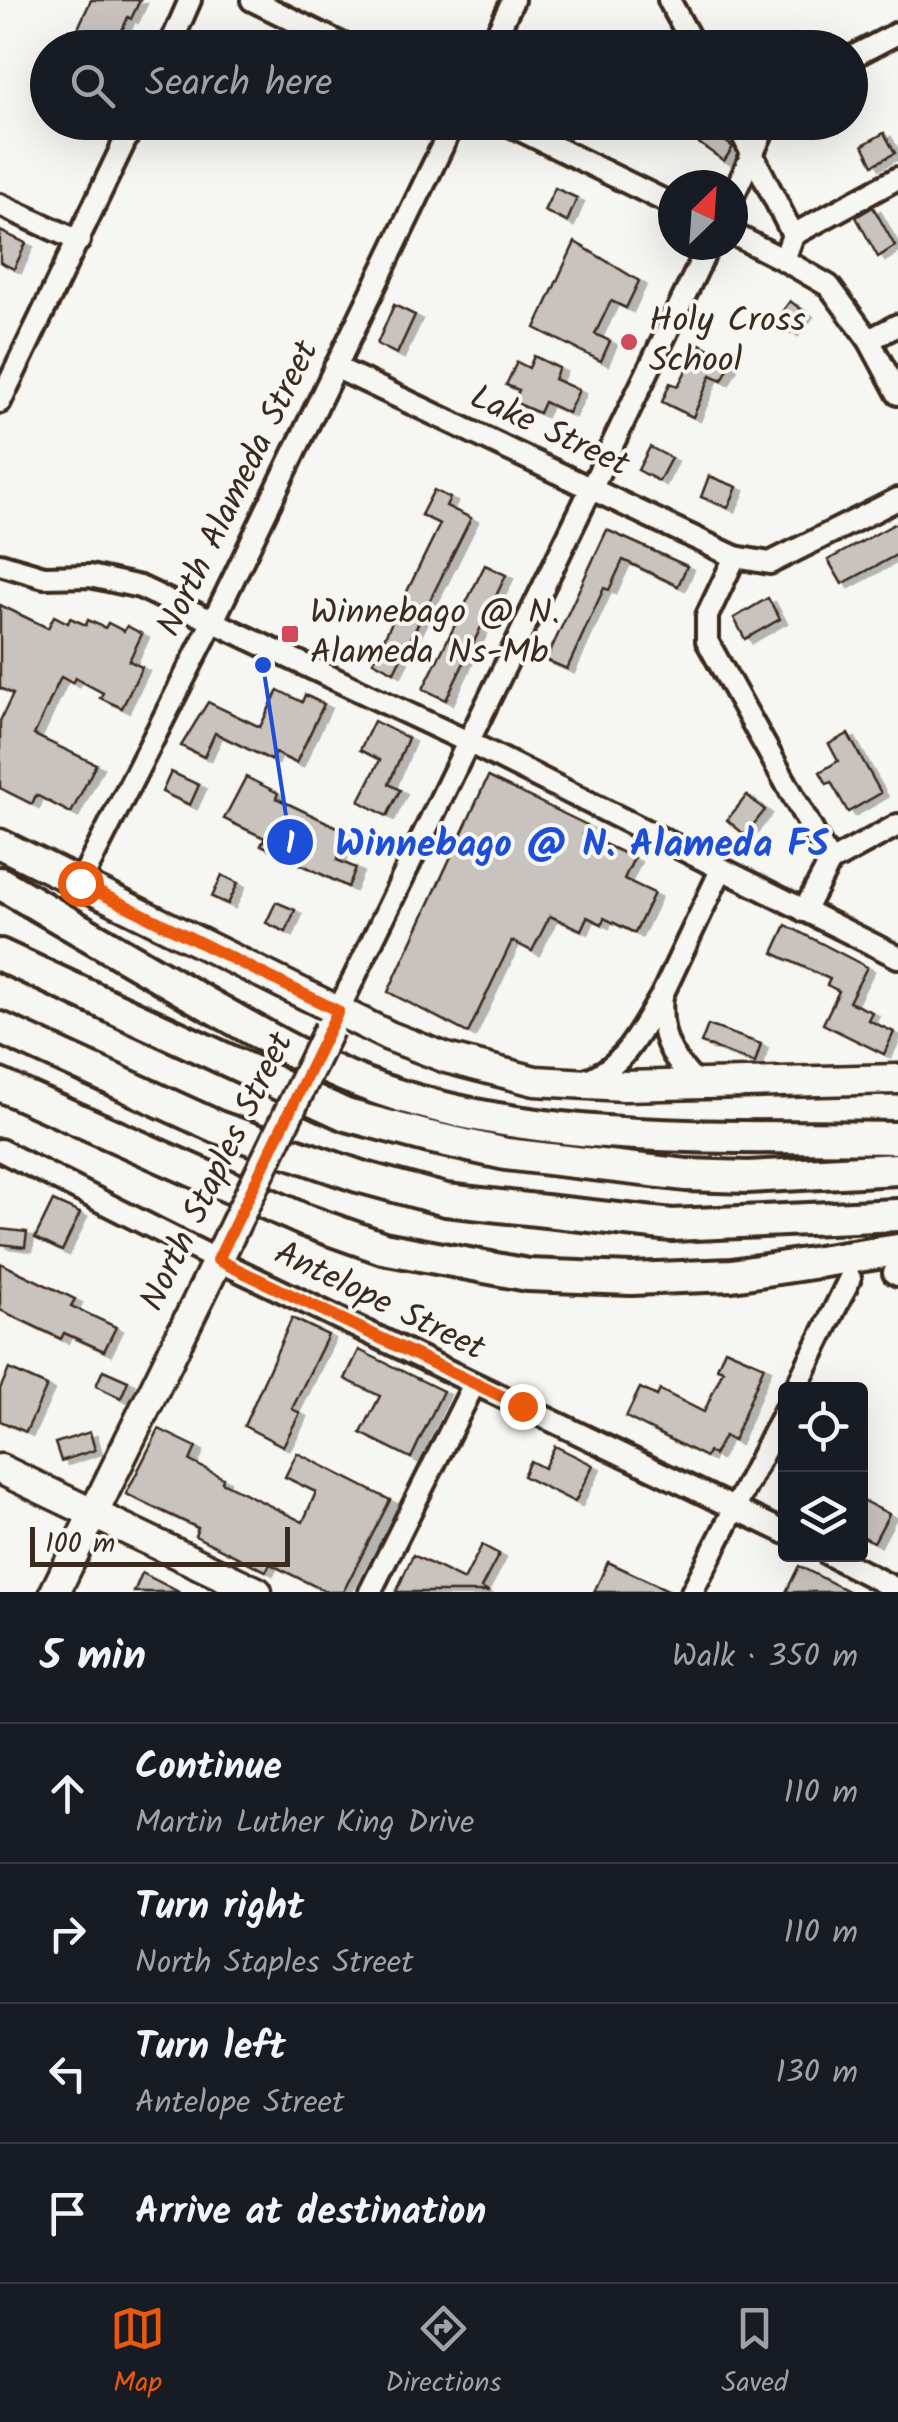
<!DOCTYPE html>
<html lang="en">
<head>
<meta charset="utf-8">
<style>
  body { margin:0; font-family:Kalam,sans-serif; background:#242831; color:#f1f3f6 }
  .controls { position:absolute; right:30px; bottom:30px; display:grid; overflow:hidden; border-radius:10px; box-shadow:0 10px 40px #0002 }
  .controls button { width:90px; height:90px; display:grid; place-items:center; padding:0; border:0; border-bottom:2px solid #363941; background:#171b24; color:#f1f3f6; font:50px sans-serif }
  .compass { position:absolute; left:658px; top:170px; width:90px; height:90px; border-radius:50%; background:#171b24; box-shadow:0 10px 40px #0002; rotate:25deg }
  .scale { position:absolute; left:30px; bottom:25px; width:260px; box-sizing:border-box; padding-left:10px; border:5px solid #3b2a1e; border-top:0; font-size:28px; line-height:35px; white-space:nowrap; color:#3b2a1e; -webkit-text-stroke:8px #f6f6f2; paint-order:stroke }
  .stop { position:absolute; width:30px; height:30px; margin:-22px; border:8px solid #ea580c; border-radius:50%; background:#fff }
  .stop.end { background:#ea580c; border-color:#fff; box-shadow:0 2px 10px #0008 }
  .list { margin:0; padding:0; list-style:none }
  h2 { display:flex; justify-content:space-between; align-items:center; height:130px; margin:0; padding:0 40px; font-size:42px }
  h2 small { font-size:32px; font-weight:400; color:#9ea1a6 }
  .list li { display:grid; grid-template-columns:65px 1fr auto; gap:30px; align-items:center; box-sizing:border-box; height:140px; padding:0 40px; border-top:2px solid #363941 }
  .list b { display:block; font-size:38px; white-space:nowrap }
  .list p { margin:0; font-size:32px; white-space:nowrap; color:#9ea1a6 }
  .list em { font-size:32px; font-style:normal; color:#9ea1a6 }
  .icon { flex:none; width:55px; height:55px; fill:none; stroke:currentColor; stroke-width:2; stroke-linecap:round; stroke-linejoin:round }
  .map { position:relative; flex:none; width:898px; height:1592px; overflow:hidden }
  .search { position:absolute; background:#171b24; box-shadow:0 10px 40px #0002; left:30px; right:30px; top:30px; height:110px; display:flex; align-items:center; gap:25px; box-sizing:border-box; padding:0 35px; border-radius:55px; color:#9ea1a6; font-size:38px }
  .sheet { height:690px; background:#171b24 }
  nav { display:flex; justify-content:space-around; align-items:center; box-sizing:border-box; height:140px; border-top:2px solid #363941; background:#171b24; font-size:28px; color:#9ea1a6 }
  nav a { display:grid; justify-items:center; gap:5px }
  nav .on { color:#ea580c }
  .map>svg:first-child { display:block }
  .building { fill:#c8c3be; stroke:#3b2a1e; stroke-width:2.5; filter:url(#shadow) }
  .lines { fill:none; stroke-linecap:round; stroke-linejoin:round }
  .minor-casing { stroke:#3b2a1e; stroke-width:28 }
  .major-casing { stroke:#3b2a1e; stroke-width:35 }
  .highway-casing { stroke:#3b2a1e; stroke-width:38 }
  .minor { stroke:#f6f6f2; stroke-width:20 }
  .major { stroke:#f6f6f2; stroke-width:28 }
  .highway { stroke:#f6f6f2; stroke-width:30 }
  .major-bridge-casing { stroke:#3b2a1e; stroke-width:35; stroke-linecap:butt }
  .major-bridge { stroke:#f6f6f2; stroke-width:28 }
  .route { stroke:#ea580c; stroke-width:12 }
  .poi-dot { fill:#d1495b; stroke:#f6f6f2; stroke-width:4 }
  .labels { text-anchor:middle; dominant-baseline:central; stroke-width:8; stroke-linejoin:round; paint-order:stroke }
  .poi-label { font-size:35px; fill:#3b2a1e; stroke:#f6f6f2; text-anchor:start }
  .street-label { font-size:35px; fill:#3b2a1e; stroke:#f6f6f2 }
  .leader { fill:none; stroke:#1d4ed8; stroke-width:4 }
  .callout-dot { fill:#1d4ed8; stroke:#f6f6f2; stroke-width:4 }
  .mark-label { font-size:30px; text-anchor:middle; font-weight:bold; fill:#fff }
  .callout-label { font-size:38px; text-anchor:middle; font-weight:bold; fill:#1d4ed8; stroke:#f6f6f2; stroke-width:8; stroke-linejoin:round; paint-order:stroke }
</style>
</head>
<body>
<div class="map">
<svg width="898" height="1592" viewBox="0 0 898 1592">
  <defs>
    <filter id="shadow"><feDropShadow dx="7" dy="4" stdDeviation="0" flood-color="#0004"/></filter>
  </defs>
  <rect width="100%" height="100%" fill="#f6f6f2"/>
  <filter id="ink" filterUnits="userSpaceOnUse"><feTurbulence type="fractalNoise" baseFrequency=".01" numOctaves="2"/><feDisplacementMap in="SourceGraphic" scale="20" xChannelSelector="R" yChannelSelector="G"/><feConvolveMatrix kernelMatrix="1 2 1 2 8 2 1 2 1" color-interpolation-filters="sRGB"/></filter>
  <g filter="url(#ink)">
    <!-- building -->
    <g class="building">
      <polygon points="91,0 140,0 131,19 128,17 114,48 91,48 73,39"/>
      <polygon points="669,122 714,122 723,129 718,136 733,147 724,161"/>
      <polygon points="884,133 895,153 873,165 863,145"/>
      <polygon points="555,188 577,198 567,222 544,211"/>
      <polygon points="873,207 895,246 878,257 856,217"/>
      <polygon points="0,231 26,243 14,269 0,262"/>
      <polygon points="575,242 639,281 626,308 611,301 595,334 610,341 601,361 535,328"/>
      <polygon points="790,301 806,313 791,332 776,320"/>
      <polygon points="394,305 415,315 397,354 377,344"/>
      <polygon points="700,344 732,361 722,380 711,375 693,417 662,402 670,383 678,386"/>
      <polygon points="534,356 559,368 554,379 579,390 568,413 544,402 539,413 514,402 519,390 506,385 517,362 529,368"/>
      <polygon points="650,447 671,458 659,481 638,470"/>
      <polygon points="709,476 737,487 728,508 701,497"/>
      <polygon points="434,490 450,498 446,506 471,518 394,672 373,661 440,524 421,515"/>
      <polygon points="898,522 898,554 842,584 828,560"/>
      <polygon points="607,530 687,566 678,586 623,560 609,590 604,588 567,669 546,660"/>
      <polygon points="485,565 506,575 446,700 423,689"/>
      <polygon points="768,598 780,619 745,639 734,618"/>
      <polygon points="0,605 48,628 54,616 68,623 70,618 86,625 88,620 105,628 108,623 124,631 127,626 142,634 129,661 142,667 122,708 100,698 103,693 75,678 72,683 61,677 34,735 96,764 71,813 36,795 32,804 0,788 0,721 13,694 0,688"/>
      <polygon points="278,690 302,702 305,695 324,704 296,763 275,753 271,760 215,733 204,757 181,746 208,702 260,727"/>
      <polygon points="374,721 408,738 389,784 400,790 387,816 359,801 380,760 360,750"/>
      <polygon points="848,734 881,793 848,812 831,782 827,784 820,772 838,761 829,744"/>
      <polygon points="171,772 199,785 190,805 162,792"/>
      <polygon points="246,777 278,793 276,798 350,833 337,860 356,868 348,887 261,845 265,838 224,819"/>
      <polygon points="488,777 587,825 583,834 634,858 624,879 654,893 635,933 604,918 602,924 587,917 581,930 550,916 532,951 512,941 468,1033 388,992"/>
      <polygon points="747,795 765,810 745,835 727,820"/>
      <polygon points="222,875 238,883 228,904 212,897"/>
      <polygon points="276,902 295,910 286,932 266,923"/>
      <polygon points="786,925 867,967 849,1002 872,1012 868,1020 894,1032 884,1054 823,1024 839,991 827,985 830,979 773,953"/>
      <polygon points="708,1025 761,1044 755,1063 701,1043"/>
      <polygon points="53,1201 80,1213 62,1251 35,1238"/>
      <polygon points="0,1229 27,1232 25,1247 0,1244"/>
      <polygon points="0,1263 75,1299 71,1306 116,1327 104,1351 64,1333 61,1339 0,1310"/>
      <polygon points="292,1318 328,1335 292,1409 300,1413 283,1446 244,1426"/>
      <polygon points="725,1349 764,1366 733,1441 724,1436 714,1455 708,1452 706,1457 626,1417 640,1388 657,1396 660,1390 704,1412 723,1370 717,1368"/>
      <polygon points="359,1350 443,1391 411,1458 361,1433 380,1396 345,1379"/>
      <polygon points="9,1369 47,1386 26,1432 0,1421 0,1389"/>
      <polygon points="103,1370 128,1381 121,1398 96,1386"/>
      <polygon points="159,1429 196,1447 190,1461 223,1478 222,1482 303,1522 316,1492 285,1477 297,1453 390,1500 343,1592 327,1592 270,1564 266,1571 195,1536 198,1528 126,1494"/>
      <polygon points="90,1432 95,1450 61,1461 55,1443"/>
      <polygon points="555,1446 593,1465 575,1502 523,1476 530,1461 544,1468"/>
      <polygon points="860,1499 889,1514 874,1542 860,1535"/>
      <polygon points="482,1545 499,1554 481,1588 489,1592 396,1592 413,1555 464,1580"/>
      <polygon points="608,1562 672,1592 594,1592"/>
      <polygon points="799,1566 850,1592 786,1592"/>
      <polygon points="142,1573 179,1592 134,1592"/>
    </g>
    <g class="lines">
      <defs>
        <g id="minor">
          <polyline points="252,0 350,48"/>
          <polyline points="669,0 695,48"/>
          <polyline points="169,48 190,0"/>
          <polyline points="490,48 513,0"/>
          <polyline points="850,58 898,33"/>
          <polyline points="504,122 673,205"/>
          <polyline points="736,122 793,235 784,260 829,286 869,340 898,394"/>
          <polyline points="733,196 767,122"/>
          <polyline points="0,205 79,241"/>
          <polyline points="733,234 784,260"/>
          <polyline points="793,235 898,178"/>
          <polyline points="869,340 898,325"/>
          <polyline points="335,367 735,557 707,616 707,641 830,862"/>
          <polyline points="0,402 134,122"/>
          <polyline points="735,557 770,563 898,499"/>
          <polyline points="0,564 44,577 90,576 140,587 468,742 898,957"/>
          <polyline points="80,883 213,621 454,122"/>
          <polyline points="804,911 830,862 898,825"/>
          <polyline points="662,995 721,870"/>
          <polyline points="338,1011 709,245"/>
          <path d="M582 1081C624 1070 641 1029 662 995 658 1033 670 1058 697 1084"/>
          <polyline points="0,1150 217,1260 786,1533"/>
          <polyline points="894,1273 898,1275"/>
          <polyline points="795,1390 850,1278"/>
          <polyline points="828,1554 898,1590"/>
          <polyline points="370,1592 474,1384"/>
          <polyline points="692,1592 786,1408"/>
        </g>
        <g id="major">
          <polyline points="0,844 389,1036 446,1058 535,1081 624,1086 898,1079"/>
          <polyline points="0,1469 257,1592"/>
          <polyline points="55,1592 229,1237"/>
        </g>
        <g id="highway">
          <path d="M0 883C63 920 127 957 190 994 247 1026 304 1061 365 1084 534 1147 721 1135 898 1138"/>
          <polyline points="0,955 346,1115 429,1137 506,1154 686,1175 748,1177 898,1169"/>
          <polyline points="0,1028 217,1127 358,1176 446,1200 672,1225 898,1215"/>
          <polyline points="0,1085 304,1220 383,1248 528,1275 631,1279 732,1275 898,1250"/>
        </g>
      </defs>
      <!-- minor casing -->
      <use href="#minor" class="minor-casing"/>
      <!-- major casing -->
      <use href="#major" class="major-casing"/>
      <!-- highway casing -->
      <use href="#highway" class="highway-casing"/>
      <!-- minor -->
      <use href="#minor" class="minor"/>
      <!-- major -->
      <use href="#major" class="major"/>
      <!-- highway -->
      <use href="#highway" class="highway"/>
      <defs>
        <polyline id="major-bridge" points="229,1237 329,1029"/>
      </defs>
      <!-- major-bridge casing -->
      <use href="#major-bridge" class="major-bridge-casing"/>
      <!-- major-bridge -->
      <use href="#major-bridge" class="major-bridge"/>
    </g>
  </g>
  <g class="lines" filter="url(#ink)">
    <!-- route -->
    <polyline class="route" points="80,883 338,1011 218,1260 522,1406"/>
  </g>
  <!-- markers -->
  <g class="poi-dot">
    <circle cx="629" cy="342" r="10"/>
    <rect x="280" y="624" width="20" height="20" rx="5"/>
  </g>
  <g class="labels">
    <!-- poi labels -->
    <g class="poi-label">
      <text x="649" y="322">Holy Cross<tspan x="649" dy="40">School</tspan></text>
      <text x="310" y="614">Winnebago @ N.<tspan x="310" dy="40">Alameda Ns-Mb</tspan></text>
    </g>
    <!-- street labels -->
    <g class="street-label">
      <text transform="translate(549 432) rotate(25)">Lake Street</text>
      <text transform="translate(239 489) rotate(-64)">North Alameda Street</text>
      <text transform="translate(218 1172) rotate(-64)">North Staples Street</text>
      <text transform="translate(379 1302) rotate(26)">Antelope Street</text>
    </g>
  </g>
  <!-- callouts -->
  <path class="leader" d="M263 665L290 842"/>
  <g class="callout-dot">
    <circle cx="263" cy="665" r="10"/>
    <circle cx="290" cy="842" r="25"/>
  </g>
  <g class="mark-label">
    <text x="290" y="853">1</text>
  </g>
  <g class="callout-label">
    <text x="582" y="856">Winnebago @ N. Alameda FS</text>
  </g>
</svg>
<div class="controls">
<button><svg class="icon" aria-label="locate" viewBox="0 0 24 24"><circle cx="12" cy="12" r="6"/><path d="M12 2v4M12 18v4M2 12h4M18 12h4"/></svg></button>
<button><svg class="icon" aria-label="layers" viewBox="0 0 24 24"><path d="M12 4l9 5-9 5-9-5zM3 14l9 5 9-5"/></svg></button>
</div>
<svg class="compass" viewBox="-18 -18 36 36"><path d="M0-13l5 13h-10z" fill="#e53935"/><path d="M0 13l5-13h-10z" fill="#9ea1a6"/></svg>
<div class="scale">100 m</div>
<div class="stop" style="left:80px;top:883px"></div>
<div class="stop end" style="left:522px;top:1406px"></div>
<div class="search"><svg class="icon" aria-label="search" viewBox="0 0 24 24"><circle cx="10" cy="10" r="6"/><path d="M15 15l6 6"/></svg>Search here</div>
</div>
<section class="sheet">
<h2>5 min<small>Walk · 350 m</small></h2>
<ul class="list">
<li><svg class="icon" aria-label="ahead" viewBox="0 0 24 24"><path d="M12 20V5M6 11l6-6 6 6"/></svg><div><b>Continue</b><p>Martin Luther King Drive</p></div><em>110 m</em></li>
<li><svg class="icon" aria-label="right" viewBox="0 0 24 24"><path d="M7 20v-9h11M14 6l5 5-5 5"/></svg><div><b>Turn right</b><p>North Staples Street</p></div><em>110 m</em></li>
<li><svg class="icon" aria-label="left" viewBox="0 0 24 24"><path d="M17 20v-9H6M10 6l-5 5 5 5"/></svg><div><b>Turn left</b><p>Antelope Street</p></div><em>130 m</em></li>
<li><svg class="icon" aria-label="arrive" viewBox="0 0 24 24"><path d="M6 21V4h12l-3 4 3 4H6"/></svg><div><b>Arrive at destination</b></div></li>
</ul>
</section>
<nav>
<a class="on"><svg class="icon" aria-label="map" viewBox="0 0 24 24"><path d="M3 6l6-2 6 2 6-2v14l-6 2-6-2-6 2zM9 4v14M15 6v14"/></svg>Map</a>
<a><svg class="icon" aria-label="directions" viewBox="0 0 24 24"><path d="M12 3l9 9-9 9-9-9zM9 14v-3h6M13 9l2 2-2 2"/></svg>Directions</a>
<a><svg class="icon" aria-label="saved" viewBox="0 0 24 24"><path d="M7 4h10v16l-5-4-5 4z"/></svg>Saved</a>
</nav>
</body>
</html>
